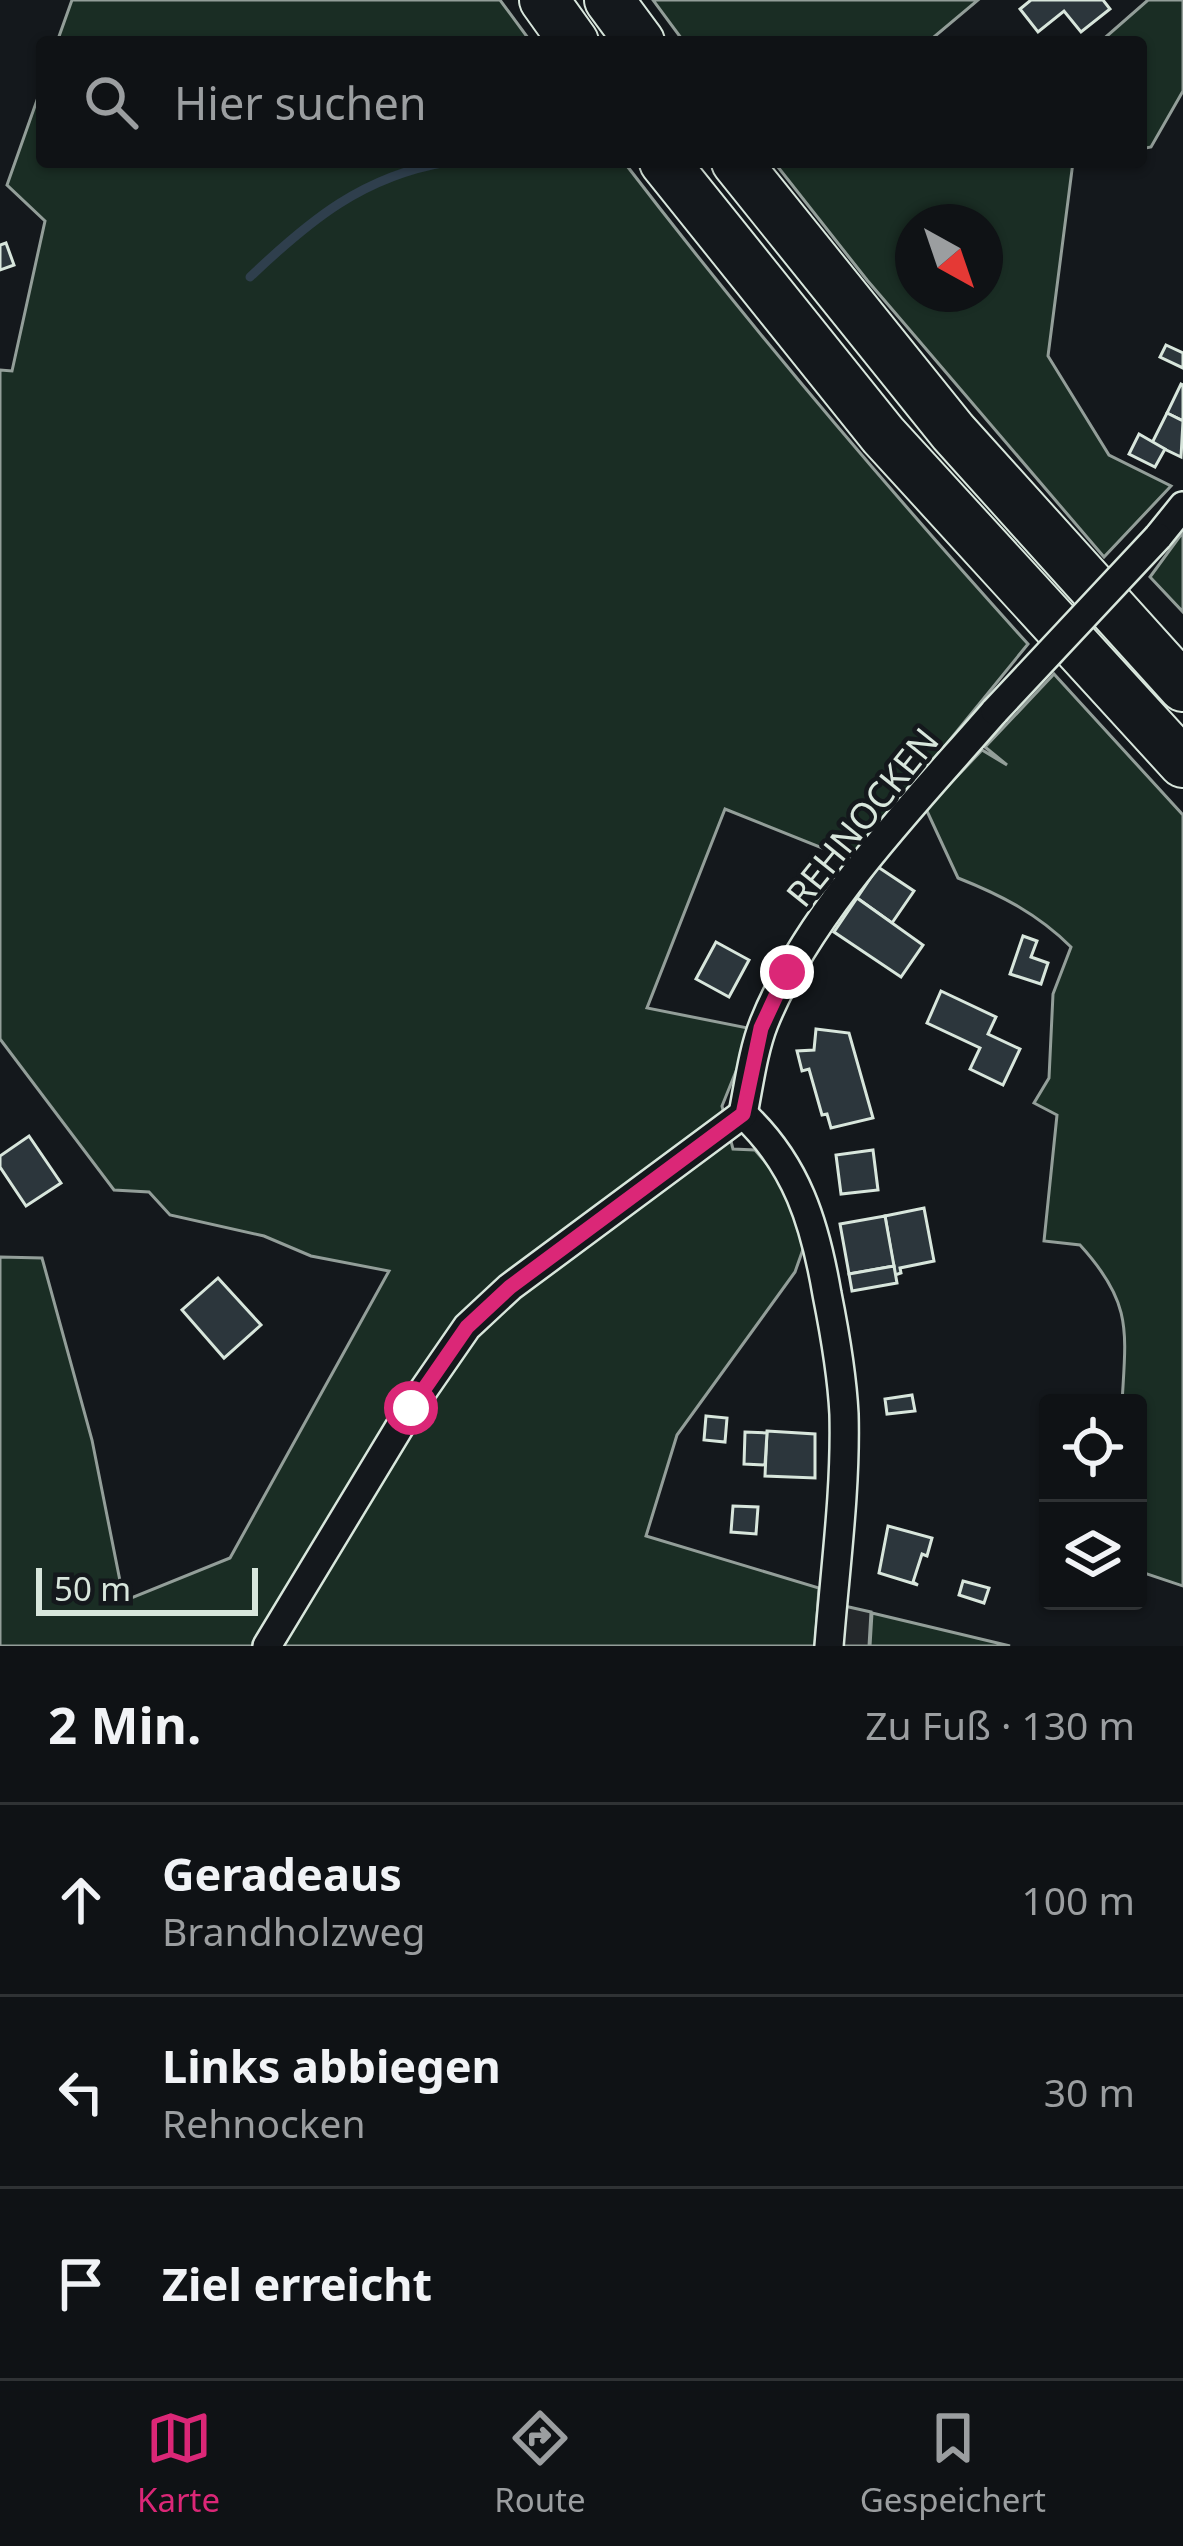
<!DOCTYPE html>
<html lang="de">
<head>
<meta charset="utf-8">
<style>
  body { margin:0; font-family:"Noto Sans",sans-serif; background:#1d2022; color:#f1f3f6 }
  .controls { position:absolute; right:36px; bottom:36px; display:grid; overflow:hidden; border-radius:12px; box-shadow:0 3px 9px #0004 }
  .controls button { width:108px; height:108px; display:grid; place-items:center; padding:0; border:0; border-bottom:3px solid #2f3234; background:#0f1215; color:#f1f3f6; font:60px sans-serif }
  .compass { position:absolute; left:895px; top:204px; width:108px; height:108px; border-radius:50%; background:#0f1215; box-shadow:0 3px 9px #0004; rotate:140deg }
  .scale { position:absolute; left:36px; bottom:30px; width:222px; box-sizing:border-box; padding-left:12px; border:6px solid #d8e6dc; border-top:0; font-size:33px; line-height:42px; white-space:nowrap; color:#d8e6dc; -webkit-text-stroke:9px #14181c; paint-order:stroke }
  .stop { position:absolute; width:36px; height:36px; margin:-27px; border:9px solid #db2777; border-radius:50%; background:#fff }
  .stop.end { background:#db2777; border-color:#fff; box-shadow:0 3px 12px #0008 }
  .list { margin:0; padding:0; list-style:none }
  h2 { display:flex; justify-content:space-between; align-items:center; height:156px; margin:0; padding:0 48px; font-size:51px }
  h2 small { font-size:39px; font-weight:400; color:#9b9ea0 }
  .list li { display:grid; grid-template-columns:78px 1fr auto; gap:36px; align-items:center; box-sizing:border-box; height:192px; padding:0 48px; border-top:3px solid #2f3234 }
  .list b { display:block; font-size:45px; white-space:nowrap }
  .list p { margin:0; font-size:39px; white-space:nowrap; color:#9b9ea0 }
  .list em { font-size:39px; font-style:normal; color:#9b9ea0 }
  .icon { flex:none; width:66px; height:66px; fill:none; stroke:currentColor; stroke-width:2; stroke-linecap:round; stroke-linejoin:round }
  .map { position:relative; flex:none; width:1183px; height:1646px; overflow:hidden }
  .search { position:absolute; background:#0f1215; box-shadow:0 3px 9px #0004; left:36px; right:36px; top:36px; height:132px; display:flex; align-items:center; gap:30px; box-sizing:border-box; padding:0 42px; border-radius:12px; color:#9b9ea0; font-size:45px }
  .sheet { height:732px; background:#0f1215 }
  nav { display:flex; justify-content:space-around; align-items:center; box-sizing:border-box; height:168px; border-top:3px solid #2f3234; background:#0f1215; font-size:33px; color:#9b9ea0 }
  nav a { display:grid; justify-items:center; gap:6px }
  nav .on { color:#db2777 }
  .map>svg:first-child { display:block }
  .green { fill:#1a2d24; stroke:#939e99; stroke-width:3; fill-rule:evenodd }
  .parking { fill:#24282b; stroke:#939e99; stroke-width:3 }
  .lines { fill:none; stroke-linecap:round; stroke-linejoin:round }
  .stream { stroke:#2f3f4d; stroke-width:9 }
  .building { fill:#2c363c; stroke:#d8e6dc; stroke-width:3 }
  .minor-casing { stroke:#d8e6dc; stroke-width:32 }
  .motorway-casing { stroke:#d8e6dc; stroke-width:52 }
  .minor { stroke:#14181c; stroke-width:27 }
  .motorway { stroke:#14181c; stroke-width:48 }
  .minor-bridge-casing { stroke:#d8e6dc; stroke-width:32; stroke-linecap:butt }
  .minor-bridge { stroke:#14181c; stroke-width:27 }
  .route { stroke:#db2777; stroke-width:15 }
  .labels { text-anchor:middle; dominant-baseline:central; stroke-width:9; stroke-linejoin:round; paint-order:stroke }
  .street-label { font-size:36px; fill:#d8e6dc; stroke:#14181c }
</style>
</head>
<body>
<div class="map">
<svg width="1183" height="1646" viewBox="0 0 1183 1646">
  <rect width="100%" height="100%" fill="#14181c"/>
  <!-- green -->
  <g class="green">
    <polygon points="72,0 500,0 531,42 57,42"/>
    <polygon points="653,0 978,0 928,42 684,42"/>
    <polygon points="1148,0 1183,0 1183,91 1151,147 1141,149 1141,42 1100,42"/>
    <path d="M42 86V162H624C752 329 887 488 1028 644L852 860 725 809 647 1008 753 1029 722 1106 733 1149 755 1150 793 1194 807 1238 795 1272 677 1435 646 1536 819 1588 815 1646H0V1257L42 1258 92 1440 124 1601 230 1558 389 1271 311 1256 264 1236 170 1215 149 1192 114 1190 0 1039V370L12 371 45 221 7 185Z"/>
    <path d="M774 162H1073L1048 356 1109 455 1171 486 1104 557 867 280ZM913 222H985V294H913Z"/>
    <polygon points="1183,532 1183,612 1150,577"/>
    <path d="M1054 674 1183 815V1586L1138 1571V1403H1122C1126 1331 1133 1303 1080 1245L1044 1241 1057 1115 1034 1103 1049 1078 1053 994 1071 947C1038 914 1001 895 958 878L926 809 982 750 1007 765 985 747Z"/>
    <polygon points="872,1613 1010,1646 870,1646"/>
  </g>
  <!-- parking -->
  <polygon class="parking" points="840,1605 871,1612 869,1646 838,1646"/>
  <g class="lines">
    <!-- stream -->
    <path class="stream" d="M250 277C310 220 363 176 447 162"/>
  </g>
  <!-- building -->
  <g class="building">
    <polygon points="1031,0 1103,0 1110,9 1081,32 1064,11 1038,32 1020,9"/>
    <polygon points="6,243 14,265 0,270 0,245"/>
    <polygon points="1166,345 1183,353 1183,368 1160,357"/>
    <polygon points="1181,384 1183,385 1183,421 1167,413"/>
    <polygon points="1167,413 1183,421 1181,457 1152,443"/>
    <polygon points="1139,434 1165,449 1155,467 1129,454"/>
    <polygon points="878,867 914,891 892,923 857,898"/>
    <polygon points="857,898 923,945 901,977 834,932"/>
    <polygon points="1023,936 1037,941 1031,957 1048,963 1041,984 1010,974"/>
    <polygon points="716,942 749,960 729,997 696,979"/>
    <polygon points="941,991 996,1017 988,1034 1020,1049 1003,1085 970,1069 980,1048 927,1023"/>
    <polygon points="816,1029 849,1033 873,1118 831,1128 827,1114 822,1115 809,1069 802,1071 797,1051 814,1050"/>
    <polygon points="29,1136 61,1183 26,1206 0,1167 0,1156"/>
    <polygon points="873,1150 878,1190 841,1194 836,1155"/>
    <polygon points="924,1208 934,1261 900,1268 901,1273 895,1275 885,1216"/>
    <polygon points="885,1216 894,1266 849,1274 840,1224"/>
    <polygon points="894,1266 897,1283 852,1291 849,1274"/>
    <polygon points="218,1278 261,1325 224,1358 182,1310"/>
    <polygon points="912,1395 915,1411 887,1414 885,1399"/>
    <polygon points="706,1416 727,1418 725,1442 704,1440"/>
    <polygon points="767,1431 815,1434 815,1478 765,1476"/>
    <polygon points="745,1432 767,1433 765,1465 744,1464"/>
    <polygon points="733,1506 758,1507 756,1534 731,1532"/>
    <polygon points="888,1526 932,1538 927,1556 922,1554 913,1582 918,1585 879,1573"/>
    <polygon points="963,1581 989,1588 984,1603 959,1595"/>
  </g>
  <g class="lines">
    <defs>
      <g id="minor">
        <polyline points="1158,537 1183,506"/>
        <path d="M743 1114C797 1164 815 1224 827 1294 835 1334 842 1374 844 1414 846 1491 835 1569 829 1646"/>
        <path d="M743 1114C749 1084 753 1051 764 1023 809 911 916 802 995 711"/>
        <polyline points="267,1646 411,1408 467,1327 510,1287 743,1114"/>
      </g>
      <g id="motorway">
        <polyline points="544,0 574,42"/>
        <polyline points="609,0 640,42"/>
        <polyline points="664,162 883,435 1183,763"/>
        <polyline points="736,162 953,432 1183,687"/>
      </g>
    </defs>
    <!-- minor casing -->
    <use href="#minor" class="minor-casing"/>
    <!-- motorway casing -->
    <use href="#motorway" class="motorway-casing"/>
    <!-- minor -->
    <use href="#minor" class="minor"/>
    <!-- motorway -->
    <use href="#motorway" class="motorway"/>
    <defs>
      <polyline id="minor-bridge" points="995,711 1158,537"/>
    </defs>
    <!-- minor-bridge casing -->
    <use href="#minor-bridge" class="minor-bridge-casing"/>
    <!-- minor-bridge -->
    <use href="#minor-bridge" class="minor-bridge"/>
  </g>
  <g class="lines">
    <!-- route -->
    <polyline class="route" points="411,1408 467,1327 510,1287 743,1114 761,1028 787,972"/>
  </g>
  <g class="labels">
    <!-- street labels -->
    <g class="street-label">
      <text transform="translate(862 817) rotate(-51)">REHNOCKEN</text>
    </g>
  </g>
</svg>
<div class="controls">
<button><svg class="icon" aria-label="locate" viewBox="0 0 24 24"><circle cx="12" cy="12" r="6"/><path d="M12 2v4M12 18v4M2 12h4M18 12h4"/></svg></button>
<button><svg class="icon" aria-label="layers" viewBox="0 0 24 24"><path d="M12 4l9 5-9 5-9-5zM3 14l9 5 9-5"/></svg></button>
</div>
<svg class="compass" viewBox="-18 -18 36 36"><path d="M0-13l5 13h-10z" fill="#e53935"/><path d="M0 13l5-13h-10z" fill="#9b9ea0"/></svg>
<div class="scale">50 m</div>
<div class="stop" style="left:411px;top:1408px"></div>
<div class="stop end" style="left:787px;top:972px"></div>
<div class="search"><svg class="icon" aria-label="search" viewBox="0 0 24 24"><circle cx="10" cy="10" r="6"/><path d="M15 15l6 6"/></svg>Hier suchen</div>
</div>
<section class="sheet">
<h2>2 Min.<small>Zu Fuß · 130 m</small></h2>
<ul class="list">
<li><svg class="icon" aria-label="ahead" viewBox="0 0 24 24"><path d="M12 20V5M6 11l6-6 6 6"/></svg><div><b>Geradeaus</b><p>Brandholzweg</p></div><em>100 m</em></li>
<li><svg class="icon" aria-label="left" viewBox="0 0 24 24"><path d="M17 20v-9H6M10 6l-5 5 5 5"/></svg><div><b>Links abbiegen</b><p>Rehnocken</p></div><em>30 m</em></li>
<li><svg class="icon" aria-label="arrive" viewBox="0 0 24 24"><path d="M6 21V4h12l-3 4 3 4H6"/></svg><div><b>Ziel erreicht</b></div></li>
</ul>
</section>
<nav>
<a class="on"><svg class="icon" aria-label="map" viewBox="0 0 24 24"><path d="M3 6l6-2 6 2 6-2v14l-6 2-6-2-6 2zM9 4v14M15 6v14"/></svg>Karte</a>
<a><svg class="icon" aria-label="directions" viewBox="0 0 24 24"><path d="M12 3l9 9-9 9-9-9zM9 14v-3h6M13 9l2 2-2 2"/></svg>Route</a>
<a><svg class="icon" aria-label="saved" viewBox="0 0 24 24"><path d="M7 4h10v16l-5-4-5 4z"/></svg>Gespeichert</a>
</nav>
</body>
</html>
